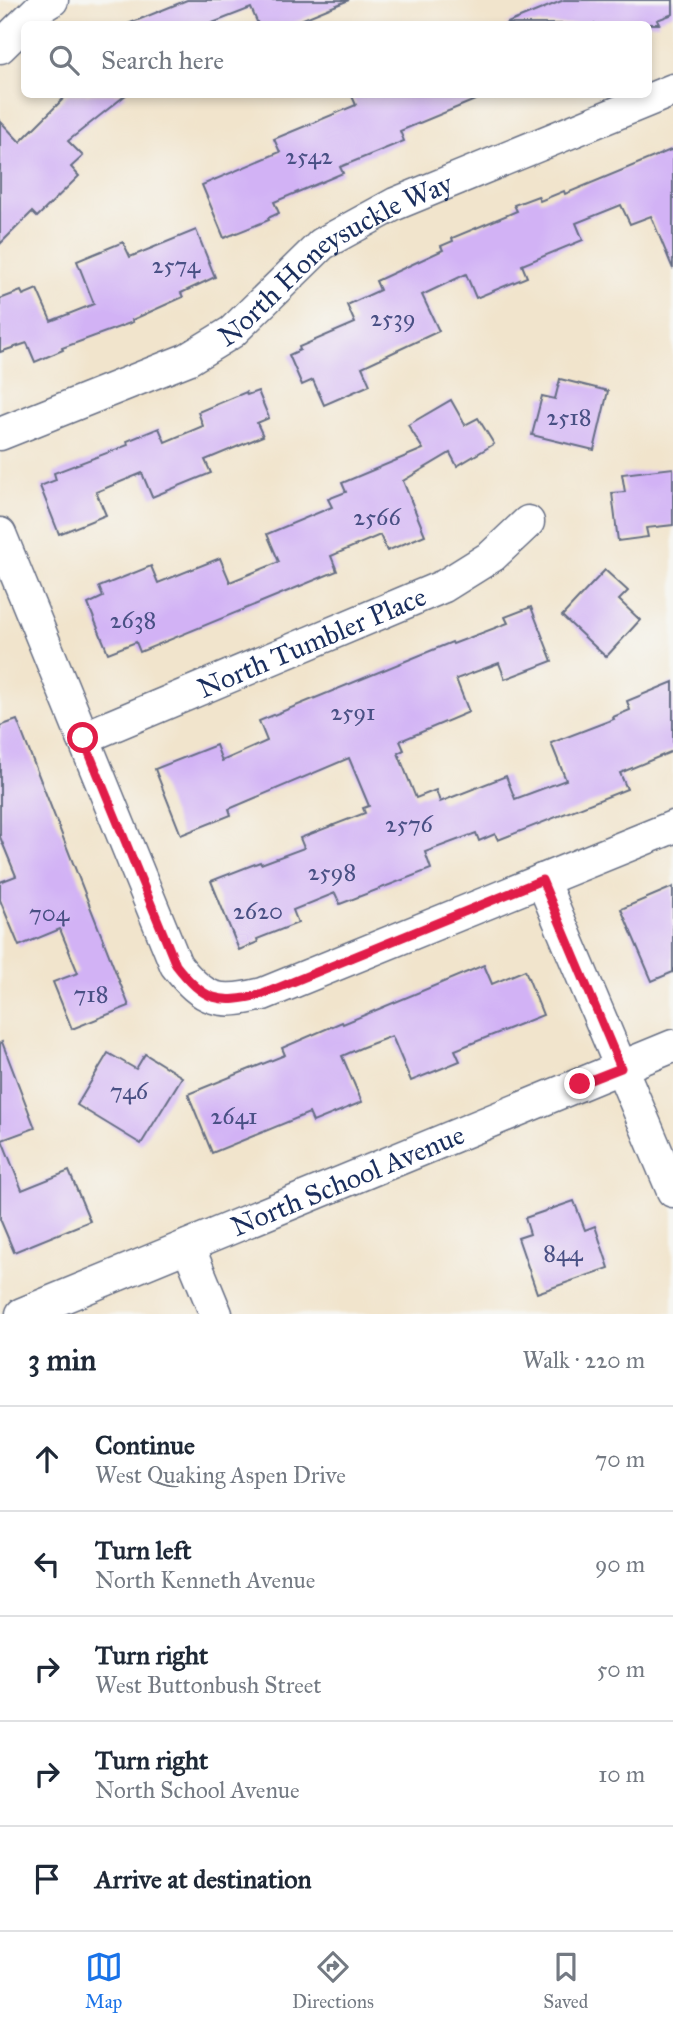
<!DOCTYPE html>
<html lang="en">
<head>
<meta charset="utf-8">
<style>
  body { margin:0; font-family:"IM FELL Great Primer",serif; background:#f6f6f7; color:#1f2937 }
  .stop { position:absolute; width:21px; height:21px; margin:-16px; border:5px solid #e11d48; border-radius:50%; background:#fff }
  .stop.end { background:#e11d48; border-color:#fff; box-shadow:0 2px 7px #0008 }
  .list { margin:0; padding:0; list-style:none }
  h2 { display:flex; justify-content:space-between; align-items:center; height:91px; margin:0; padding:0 28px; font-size:30px }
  h2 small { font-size:23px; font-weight:400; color:#747a83 }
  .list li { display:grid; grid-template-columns:46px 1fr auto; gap:21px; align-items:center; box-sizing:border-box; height:105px; padding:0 28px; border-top:2px solid #e0e1e3 }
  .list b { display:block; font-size:26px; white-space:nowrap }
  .list p { margin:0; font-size:23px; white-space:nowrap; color:#747a83 }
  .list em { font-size:23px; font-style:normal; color:#747a83 }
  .icon { flex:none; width:38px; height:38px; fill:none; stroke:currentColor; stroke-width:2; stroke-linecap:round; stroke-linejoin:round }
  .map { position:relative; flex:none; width:673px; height:1314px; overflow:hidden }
  .search { position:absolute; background:#fff; box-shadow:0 4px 10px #0003; left:21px; right:21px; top:21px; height:77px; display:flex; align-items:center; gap:18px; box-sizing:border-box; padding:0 24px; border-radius:10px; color:#747a83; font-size:26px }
  .sheet { height:616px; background:#fff }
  nav { display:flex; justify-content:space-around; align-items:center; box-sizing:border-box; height:98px; border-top:2px solid #e0e1e3; background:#fff; font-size:19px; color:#747a83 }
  nav a { display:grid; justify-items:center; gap:4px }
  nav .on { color:#1a73e8 }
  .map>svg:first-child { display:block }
  .building { fill:#d2b2f5 }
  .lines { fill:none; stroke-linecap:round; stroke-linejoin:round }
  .minor-casing { stroke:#666e84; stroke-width:35 }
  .minor { stroke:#fff; stroke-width:32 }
  .route { stroke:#e11d48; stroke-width:9 }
  .labels { text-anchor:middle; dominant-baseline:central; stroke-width:7; stroke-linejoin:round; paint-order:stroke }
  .number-label { font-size:24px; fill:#495084 }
  .street-label { font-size:28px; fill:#1b2f5e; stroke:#f6f6f2 }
</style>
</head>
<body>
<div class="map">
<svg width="673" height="1314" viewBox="0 0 673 1314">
  <rect width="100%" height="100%" fill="#f6f6f2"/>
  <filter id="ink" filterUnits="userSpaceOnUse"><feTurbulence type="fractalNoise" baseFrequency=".0143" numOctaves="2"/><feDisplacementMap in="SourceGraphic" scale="14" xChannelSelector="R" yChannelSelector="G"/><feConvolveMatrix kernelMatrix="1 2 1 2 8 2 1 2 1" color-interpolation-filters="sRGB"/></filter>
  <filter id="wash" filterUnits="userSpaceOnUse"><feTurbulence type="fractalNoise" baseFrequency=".00686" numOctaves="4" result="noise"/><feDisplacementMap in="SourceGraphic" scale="28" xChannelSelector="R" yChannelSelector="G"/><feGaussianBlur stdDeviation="1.57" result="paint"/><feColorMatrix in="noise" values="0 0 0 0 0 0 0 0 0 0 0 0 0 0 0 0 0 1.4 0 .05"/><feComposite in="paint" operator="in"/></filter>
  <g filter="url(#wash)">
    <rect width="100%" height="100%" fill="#f1e4cc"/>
    <g id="blocks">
      <!-- building -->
      <g class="building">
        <polygon points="187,0 349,0 291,24 258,24 251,8 210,24 128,24"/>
        <polygon points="564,0 673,0 673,14 657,20 659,24 505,24"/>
        <polygon points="68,94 127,94 68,141 83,156 71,167 79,176 37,217 32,212 0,244 0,121 20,142"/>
        <polygon points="351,94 487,95 400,131 404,141 340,167 343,173 274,202 279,213 268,218 269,220 224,238 202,185 280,152 274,139 356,105"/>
        <polygon points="673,149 673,269 651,216 630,224 621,205 576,223 583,240 522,265 527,277 476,298 466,274 422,295 439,331 362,367 370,385 324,405 313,380 302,385 289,355 300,350 299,347 355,323 347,305 380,290 376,281 443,250 441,246 453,241 452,238 517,211 514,205 538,196 540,201 564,191 565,194"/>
        <polygon points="196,230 215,277 181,293 183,297 132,320 133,322 62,348 63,350 35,362 27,343 0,352 0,299 21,291 23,295 37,289 51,321 94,304 77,261 123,242 130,257"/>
        <polygon points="560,379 608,391 594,450 532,435 542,396 555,399"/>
        <polygon points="258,391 269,418 257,423 263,436 205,460 211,473 152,497 142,473 96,492 106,515 59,534 40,486 56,480 54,473 128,445 127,441 159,428 165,442 203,426 198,412 246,392 247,395"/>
        <polygon points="451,400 465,425 478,418 494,444 457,466 450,453 403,481 425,535 387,551 380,535 331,556 337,571 140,652 136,642 108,653 88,604 103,597 99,587 151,566 158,583 220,558 230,582 279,562 267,534 332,507 328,499 346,492 342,483 423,449 408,425"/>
        <polygon points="673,468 673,525 646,528 648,537 618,541 612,493 625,492 622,474"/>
        <polygon points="605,570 628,591 619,600 640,620 606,657 562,616"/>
        <polygon points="531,607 552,661 505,679 499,663 456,679 469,712 400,741 404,750 398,753 416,798 436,790 440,802 506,776 515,799 566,780 551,743 614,719 613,717 630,710 627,701 673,682 673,751 620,773 627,789 498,840 495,834 479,841 476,833 425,852 431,869 340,904 335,893 293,910 298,923 257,939 258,942 239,950 211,881 260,862 261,864 304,848 300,838 365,813 363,808 369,806 349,758 229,809 231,815 181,835 155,769 216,745 222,761 267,741 259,721 452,642 453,644 508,623 505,617"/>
        <polygon points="17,720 129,1006 72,1029 53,982 78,973 60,929 19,946 0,900 0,882 16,876 0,837 0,726"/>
        <polygon points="673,887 673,972 652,981 621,909"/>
        <polygon points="484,965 492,984 525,970 543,1015 455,1050 460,1061 411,1081 392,1036 363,1047 342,1056 362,1102 313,1122 309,1113 212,1153 188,1094 285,1055 282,1048 342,1022 343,1024"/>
        <polygon points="2,1042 35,1128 2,1140 22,1190 69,1171 90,1221 14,1252 0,1219 0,1043"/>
        <polygon points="108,1053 136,1069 145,1054 182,1077 141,1144 77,1105"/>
        <polygon points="574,1201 585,1230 595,1226 609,1268 537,1293 518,1238 530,1234 525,1218"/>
      </g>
    </g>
  </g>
  <g filter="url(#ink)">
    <use href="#blocks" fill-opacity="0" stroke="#666e84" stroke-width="2"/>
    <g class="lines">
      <defs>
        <g id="minor">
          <polyline points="0,47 42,6 52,0"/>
          <path id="s1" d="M0 434 188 359 232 332 322 244 395 204 673 90"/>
          <path d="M0 534 176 965C204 1001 219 1005 263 994L673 827"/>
          <path id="s2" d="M83 738 444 586 492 556 528 522"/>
          <polyline points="542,880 673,1191"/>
          <polyline points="188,1246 216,1314"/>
          <path id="s3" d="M22 1314 673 1046"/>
        </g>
      </defs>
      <!-- minor casing -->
      <use href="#minor" class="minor-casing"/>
      <!-- minor -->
      <use href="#minor" class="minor"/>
    </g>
  </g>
  <g class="lines" filter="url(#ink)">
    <!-- route -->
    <path class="route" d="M83 738 176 965C204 1001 219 1005 263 994L542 880 621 1068 580 1084"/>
  </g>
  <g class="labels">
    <!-- number labels -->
    <g class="number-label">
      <text x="309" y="156">2542</text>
      <text x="176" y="265">2574</text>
      <text x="393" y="318">2539</text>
      <text x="569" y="417">2518</text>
      <text x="377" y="517">2566</text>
      <text x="133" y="620">2638</text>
      <text x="353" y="712">2591</text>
      <text x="409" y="824">2576</text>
      <text x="332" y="872">2598</text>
      <text x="258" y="911">2620</text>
      <text x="49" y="913">704</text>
      <text x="91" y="994">718</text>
      <text x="129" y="1091">746</text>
      <text x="234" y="1116">2641</text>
      <text x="563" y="1253">844</text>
    </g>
    <!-- street labels -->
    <g class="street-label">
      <text stroke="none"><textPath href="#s1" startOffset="382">North Honeysuckle Way</textPath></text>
      <text stroke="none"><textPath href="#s2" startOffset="248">North Tumbler Place</textPath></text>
      <text stroke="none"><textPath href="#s3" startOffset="352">North School Avenue</textPath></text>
    </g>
  </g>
</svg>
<div class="stop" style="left:83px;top:738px"></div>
<div class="stop end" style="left:580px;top:1084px"></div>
<div class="search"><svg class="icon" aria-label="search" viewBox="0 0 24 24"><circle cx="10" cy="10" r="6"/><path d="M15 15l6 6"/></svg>Search here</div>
</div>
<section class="sheet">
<h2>3 min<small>Walk · 220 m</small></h2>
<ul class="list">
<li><svg class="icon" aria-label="ahead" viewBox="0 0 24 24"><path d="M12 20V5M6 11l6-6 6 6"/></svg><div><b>Continue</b><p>West Quaking Aspen Drive</p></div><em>70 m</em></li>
<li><svg class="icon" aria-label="left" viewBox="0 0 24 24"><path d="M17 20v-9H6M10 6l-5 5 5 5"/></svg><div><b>Turn left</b><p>North Kenneth Avenue</p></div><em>90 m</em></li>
<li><svg class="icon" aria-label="right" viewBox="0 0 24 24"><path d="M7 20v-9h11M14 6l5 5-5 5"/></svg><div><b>Turn right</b><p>West Buttonbush Street</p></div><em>50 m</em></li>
<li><svg class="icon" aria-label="right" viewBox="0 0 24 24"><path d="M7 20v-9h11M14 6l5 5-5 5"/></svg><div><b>Turn right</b><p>North School Avenue</p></div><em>10 m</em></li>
<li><svg class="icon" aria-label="arrive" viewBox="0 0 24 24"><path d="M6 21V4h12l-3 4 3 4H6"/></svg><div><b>Arrive at destination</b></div></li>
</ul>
</section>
<nav>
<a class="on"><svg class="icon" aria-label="map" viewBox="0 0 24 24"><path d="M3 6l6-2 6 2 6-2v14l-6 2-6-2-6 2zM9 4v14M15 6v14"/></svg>Map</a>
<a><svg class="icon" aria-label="directions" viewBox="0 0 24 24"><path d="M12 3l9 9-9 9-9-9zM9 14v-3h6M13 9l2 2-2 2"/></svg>Directions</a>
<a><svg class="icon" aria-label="saved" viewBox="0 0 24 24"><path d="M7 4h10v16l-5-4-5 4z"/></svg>Saved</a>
</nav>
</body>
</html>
